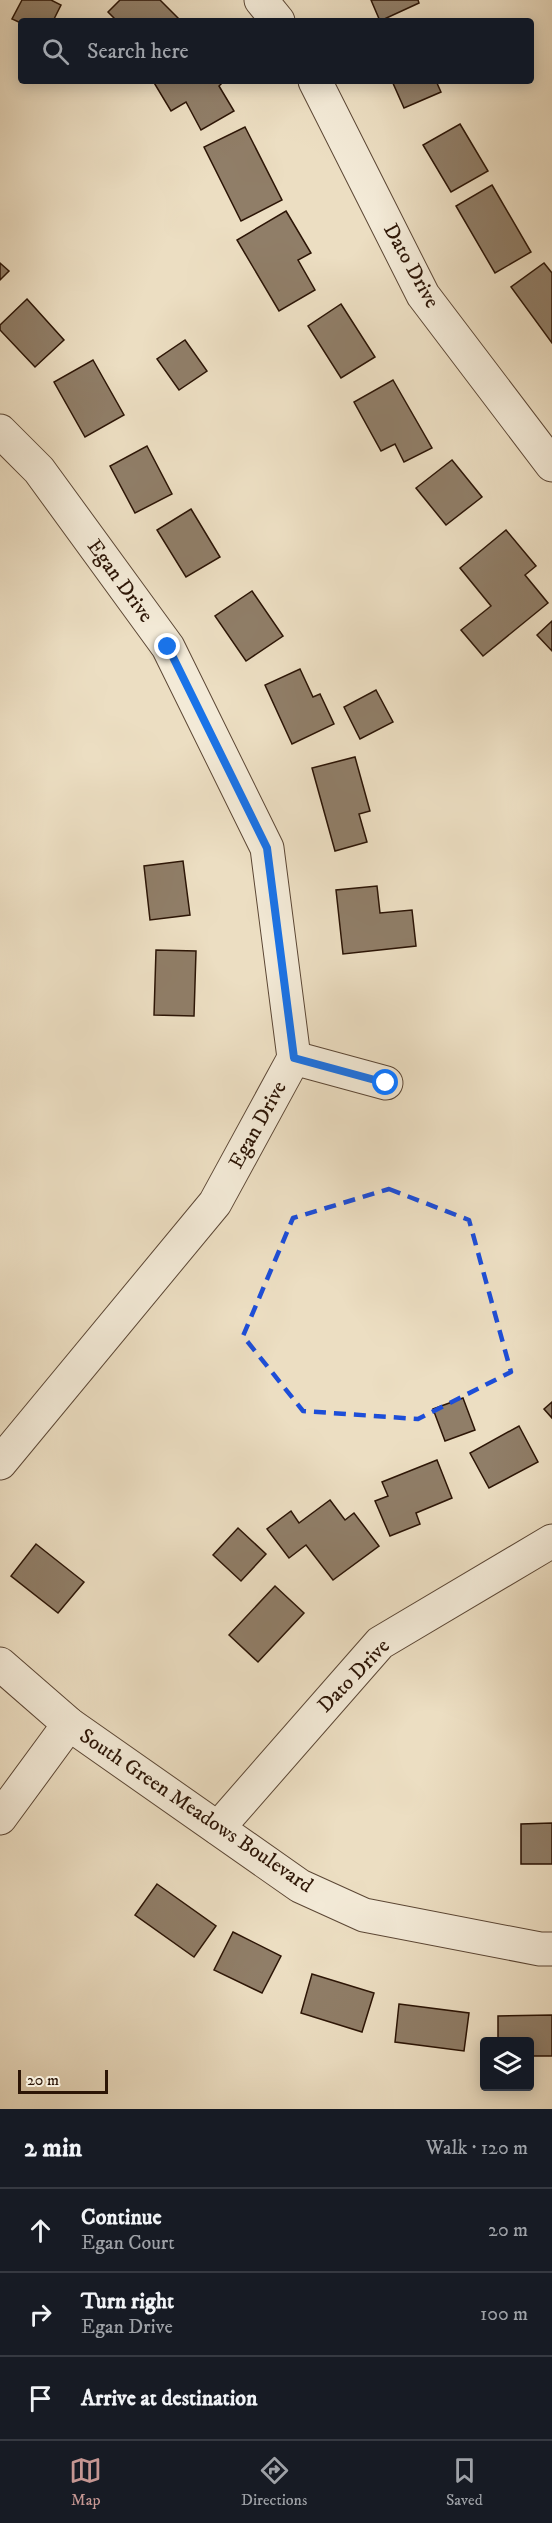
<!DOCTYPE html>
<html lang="en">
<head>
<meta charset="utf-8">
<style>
  body { margin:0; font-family:"IM FELL DW Pica",serif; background:#20242c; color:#f1f3f6 }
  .controls { position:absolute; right:18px; bottom:18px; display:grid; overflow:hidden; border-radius:6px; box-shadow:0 3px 15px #0003 }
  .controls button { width:54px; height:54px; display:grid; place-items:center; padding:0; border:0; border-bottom:2px solid #363941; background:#171b24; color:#f1f3f6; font:30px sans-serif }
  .scale { position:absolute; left:18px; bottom:15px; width:90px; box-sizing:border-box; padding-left:6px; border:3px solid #2c1506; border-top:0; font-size:16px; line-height:21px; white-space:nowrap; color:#2c1506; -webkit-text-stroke:4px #f3ead7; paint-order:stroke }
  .stop { position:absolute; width:18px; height:18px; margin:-14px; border:4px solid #1a73e8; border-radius:50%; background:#fff }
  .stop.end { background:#1a73e8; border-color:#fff; box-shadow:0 2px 6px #0008 }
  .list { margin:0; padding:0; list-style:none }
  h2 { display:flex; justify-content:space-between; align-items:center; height:78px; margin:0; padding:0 24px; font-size:26px }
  h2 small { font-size:20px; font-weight:400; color:#9ea1a6 }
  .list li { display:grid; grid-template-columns:39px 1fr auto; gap:18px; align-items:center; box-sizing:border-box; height:84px; padding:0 24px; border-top:2px solid #363941 }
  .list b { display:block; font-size:22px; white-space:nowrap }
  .list p { margin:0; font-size:20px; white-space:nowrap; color:#9ea1a6 }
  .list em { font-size:20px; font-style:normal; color:#9ea1a6 }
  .icon { flex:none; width:33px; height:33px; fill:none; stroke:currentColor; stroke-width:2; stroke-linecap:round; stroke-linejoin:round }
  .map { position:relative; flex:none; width:552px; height:2109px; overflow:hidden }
  .search { position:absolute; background:#171b24; box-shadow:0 3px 15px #0003; left:18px; right:18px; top:18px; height:66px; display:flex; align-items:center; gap:15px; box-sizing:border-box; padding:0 21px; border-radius:6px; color:#9ea1a6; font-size:22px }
  .sheet { height:330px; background:#171b24 }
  nav { display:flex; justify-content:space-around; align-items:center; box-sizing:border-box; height:84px; border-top:2px solid #363941; background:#171b24; font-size:16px; color:#9ea1a6 }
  nav a { display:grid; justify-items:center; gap:3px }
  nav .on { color:#c59692 }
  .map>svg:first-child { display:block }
  .building { fill:#907e68; stroke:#2c1506; stroke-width:1.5 }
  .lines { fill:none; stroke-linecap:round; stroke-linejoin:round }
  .minor-casing { stroke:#5c4735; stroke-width:35 }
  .minor { stroke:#f3ead7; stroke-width:33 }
  .route { stroke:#1a73e8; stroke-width:8 }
  .marked { fill:none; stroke:#1d4ed8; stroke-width:4.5; stroke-dasharray:12 8; stroke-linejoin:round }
  .labels { text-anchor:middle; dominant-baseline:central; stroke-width:6; stroke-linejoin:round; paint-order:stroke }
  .street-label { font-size:21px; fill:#2c1506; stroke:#f3ead7 }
</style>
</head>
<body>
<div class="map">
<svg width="552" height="2109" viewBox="0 0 552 2109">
  <rect width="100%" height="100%" fill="#ecdec2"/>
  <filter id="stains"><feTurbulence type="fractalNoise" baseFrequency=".00333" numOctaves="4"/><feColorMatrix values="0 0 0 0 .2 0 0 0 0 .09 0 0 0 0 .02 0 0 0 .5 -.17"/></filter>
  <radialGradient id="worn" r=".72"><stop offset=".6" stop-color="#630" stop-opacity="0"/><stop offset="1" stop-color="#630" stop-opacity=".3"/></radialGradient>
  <!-- building -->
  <g class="building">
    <polygon points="22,0 51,0 61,5 53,21 21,21 21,23 12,19"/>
    <polygon points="120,0 160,0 178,18 175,21 117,21 108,12"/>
    <polygon points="371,0 418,0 419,3 380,21"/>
    <polygon points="153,81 224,81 219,86 234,111 201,130 186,102 171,111"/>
    <polygon points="392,81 436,81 441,92 404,108"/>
    <polygon points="460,124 488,171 451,192 423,145"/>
    <polygon points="245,127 282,200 241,221 204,147"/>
    <polygon points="492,185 531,252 495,273 456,206"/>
    <polygon points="286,211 311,253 298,260 315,290 279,311 237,240"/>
    <polygon points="0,263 9,271 0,280"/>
    <polygon points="544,263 552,273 552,343 511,287"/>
    <polygon points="27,299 64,340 35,367 0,330 0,325"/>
    <polygon points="341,304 375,357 341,378 308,326"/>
    <polygon points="185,340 207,371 179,390 157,359"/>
    <polygon points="93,360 124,415 85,437 54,382"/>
    <polygon points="393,380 432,448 404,462 395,444 381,451 354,402"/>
    <polygon points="147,446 172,494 135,513 110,466"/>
    <polygon points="452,460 482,497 446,525 416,488"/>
    <polygon points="191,509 220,557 186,577 157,530"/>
    <polygon points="506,530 536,566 525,575 548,603 483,656 461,630 491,606 460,568"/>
    <polygon points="252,591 283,636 246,661 215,616"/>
    <polygon points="552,621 552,651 537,635"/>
    <polygon points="300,669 313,697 320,694 334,724 292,744 265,685"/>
    <polygon points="376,690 393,722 360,739 344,707"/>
    <polygon points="355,757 370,811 359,814 367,842 335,851 312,768"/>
    <polygon points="183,861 190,915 150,920 144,866"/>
    <polygon points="377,886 380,913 412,910 416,946 343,954 336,890"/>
    <polygon points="156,950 196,951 194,1016 154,1015"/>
    <polygon points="463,1398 475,1430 445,1441 433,1409"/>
    <polygon points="552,1402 552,1418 544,1409"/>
    <polygon points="519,1426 538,1462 489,1488 470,1453"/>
    <polygon points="437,1460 452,1498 416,1513 420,1524 390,1536 375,1501 388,1496 382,1482"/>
    <polygon points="330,1500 345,1520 354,1513 379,1546 333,1580 306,1545 289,1558 267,1529 291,1511 299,1523"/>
    <polygon points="238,1528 266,1554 241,1581 213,1555"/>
    <polygon points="36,1544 84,1582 58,1613 11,1576"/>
    <polygon points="275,1586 304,1613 258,1662 229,1635"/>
    <polygon points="552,1823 552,1864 521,1864 521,1824"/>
    <polygon points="157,1884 216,1926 194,1957 135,1915"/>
    <polygon points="233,1932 281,1956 262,1993 214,1970"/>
    <polygon points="312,1974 374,1993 362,2032 301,2013"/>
    <polygon points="399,2004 469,2013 464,2051 395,2042"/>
    <polygon points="552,2015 552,2056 530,2056 530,2042 498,2042 498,2016"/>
  </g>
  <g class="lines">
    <defs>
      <g id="minor">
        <polyline points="261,0 278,21"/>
        <polyline points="315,81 423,295 552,465"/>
        <polyline points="0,431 39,470 168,647 267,848 294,1058 215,1203 0,1463"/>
        <polyline points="294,1058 386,1083"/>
        <polyline points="0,1664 69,1724 300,1886 364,1915 540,1949 552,1949"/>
        <polyline points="0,1818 69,1724"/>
        <polyline points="218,1828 380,1643 552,1541"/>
      </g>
    </defs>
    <!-- minor casing -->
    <use href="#minor" class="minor-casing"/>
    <!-- minor -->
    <use href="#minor" class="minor"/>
  </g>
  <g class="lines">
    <!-- route -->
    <polyline class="route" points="168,647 267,848 294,1058 386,1083"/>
  </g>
  <!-- marked area -->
  <path class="marked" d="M389 1189 469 1220 511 1372 418 1419 303 1411 243 1336 293 1218Z"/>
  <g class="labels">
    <!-- street labels -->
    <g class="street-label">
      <text transform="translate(411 266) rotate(61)">Dato Drive</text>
      <text transform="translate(120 581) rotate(54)">Egan Drive</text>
      <text transform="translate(258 1125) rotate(-61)">Egan Drive</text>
      <text transform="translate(354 1676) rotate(-46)">Dato Drive</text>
      <text transform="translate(196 1811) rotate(34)">South Green Meadows Boulevard</text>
    </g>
  </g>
  <rect width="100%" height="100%" filter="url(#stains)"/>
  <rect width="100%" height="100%" fill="url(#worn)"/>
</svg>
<div class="controls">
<button><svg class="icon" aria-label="layers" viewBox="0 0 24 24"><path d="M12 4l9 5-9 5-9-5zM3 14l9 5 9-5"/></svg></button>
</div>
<div class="scale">20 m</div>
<div class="stop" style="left:386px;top:1083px"></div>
<div class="stop end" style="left:168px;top:647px"></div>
<div class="search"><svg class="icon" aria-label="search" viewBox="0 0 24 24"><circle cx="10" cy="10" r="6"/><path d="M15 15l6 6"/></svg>Search here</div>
</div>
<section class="sheet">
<h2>2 min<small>Walk · 120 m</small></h2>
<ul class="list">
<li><svg class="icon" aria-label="ahead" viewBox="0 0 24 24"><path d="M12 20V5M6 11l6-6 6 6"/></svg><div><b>Continue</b><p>Egan Court</p></div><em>20 m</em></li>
<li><svg class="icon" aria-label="right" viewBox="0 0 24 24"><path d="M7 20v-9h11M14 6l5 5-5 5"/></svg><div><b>Turn right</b><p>Egan Drive</p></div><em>100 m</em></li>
<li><svg class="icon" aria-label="arrive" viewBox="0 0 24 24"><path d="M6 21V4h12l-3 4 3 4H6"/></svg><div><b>Arrive at destination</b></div></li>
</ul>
</section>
<nav>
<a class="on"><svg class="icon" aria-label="map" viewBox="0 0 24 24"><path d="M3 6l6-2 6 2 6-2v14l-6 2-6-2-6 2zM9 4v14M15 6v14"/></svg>Map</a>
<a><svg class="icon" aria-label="directions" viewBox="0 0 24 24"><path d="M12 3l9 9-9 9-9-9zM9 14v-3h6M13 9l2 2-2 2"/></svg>Directions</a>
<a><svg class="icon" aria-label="saved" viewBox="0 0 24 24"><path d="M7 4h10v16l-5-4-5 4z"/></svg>Saved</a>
</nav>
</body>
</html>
